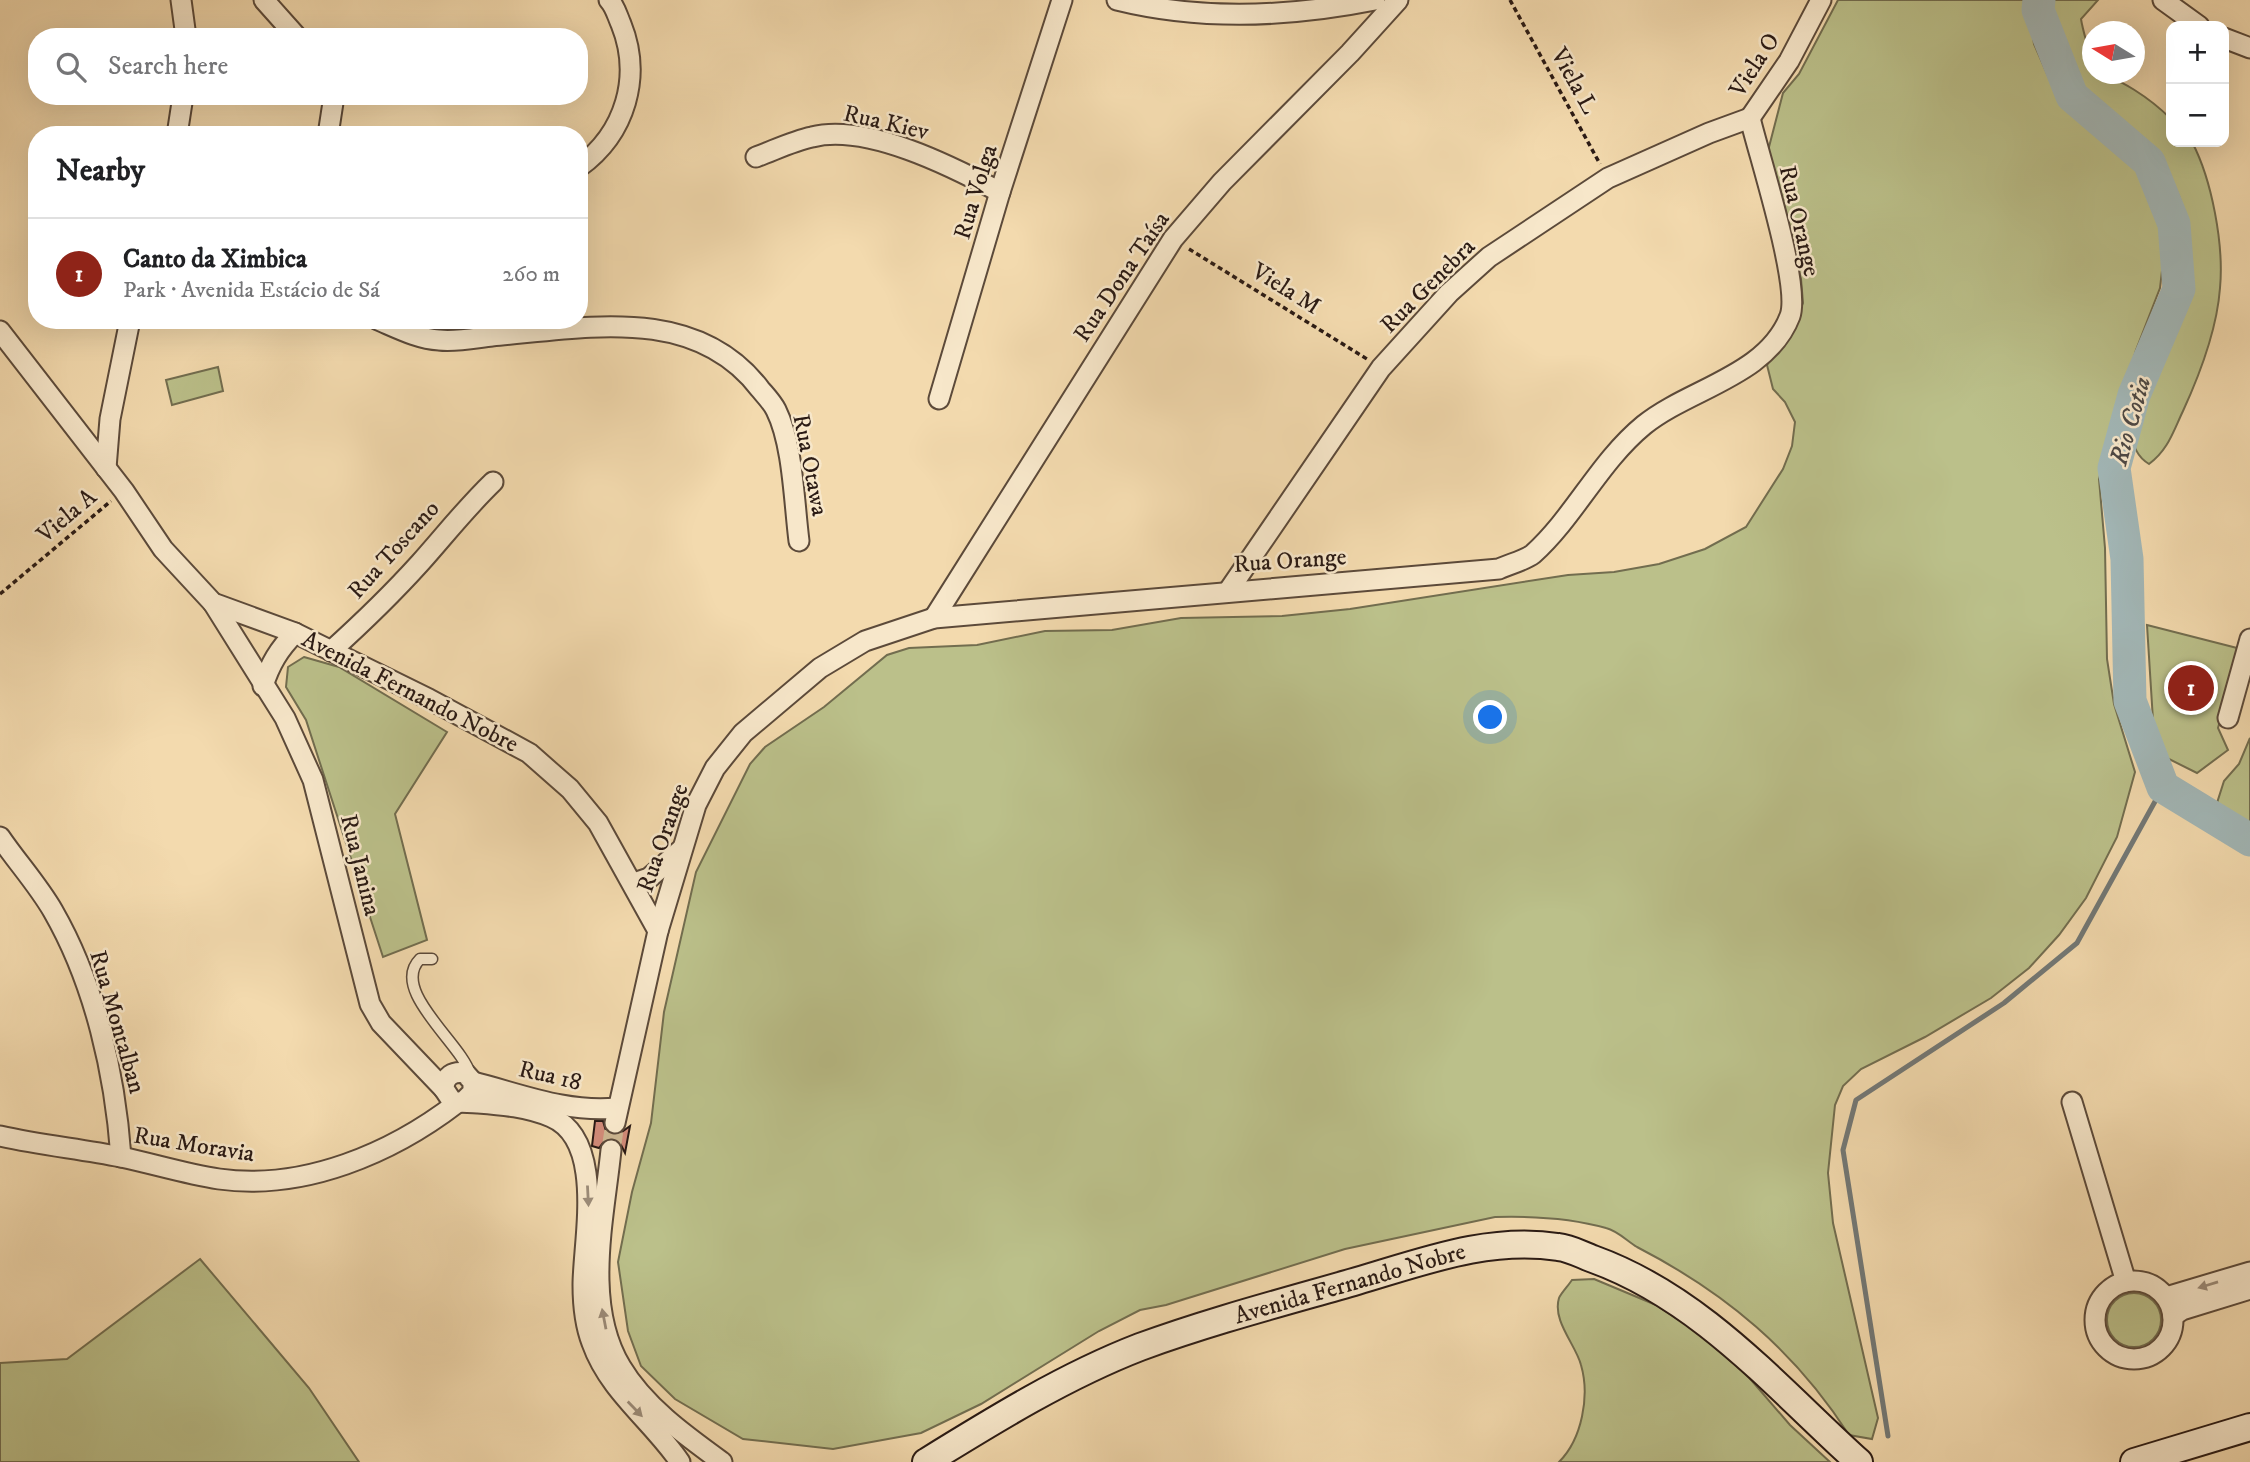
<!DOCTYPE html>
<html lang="en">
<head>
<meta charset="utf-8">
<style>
  body { margin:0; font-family:"IM FELL DW Pica",serif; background:#f2f2f2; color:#202124 }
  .controls { position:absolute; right:21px; top:21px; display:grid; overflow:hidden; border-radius:14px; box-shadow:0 7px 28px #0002 }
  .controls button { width:63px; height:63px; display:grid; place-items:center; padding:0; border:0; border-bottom:2px solid #e0e0e0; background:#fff; color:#202124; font:35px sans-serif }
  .compass { position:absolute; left:2082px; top:21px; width:63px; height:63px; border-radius:50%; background:#fff; box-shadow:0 7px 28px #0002; rotate:281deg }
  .you { position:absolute; left:1491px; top:718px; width:24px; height:24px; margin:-18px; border:5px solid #fff; border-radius:50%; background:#1a73e8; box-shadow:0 0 0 10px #1a73e833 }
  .badge { display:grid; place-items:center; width:46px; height:46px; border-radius:50%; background:#8f2418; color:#fff; font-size:23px; font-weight:700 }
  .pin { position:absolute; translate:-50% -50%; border:4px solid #fff; box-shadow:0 2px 7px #0006 }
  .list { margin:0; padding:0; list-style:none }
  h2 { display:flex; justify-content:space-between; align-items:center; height:91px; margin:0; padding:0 28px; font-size:30px }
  h2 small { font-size:23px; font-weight:400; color:#757577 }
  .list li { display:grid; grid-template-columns:46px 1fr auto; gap:21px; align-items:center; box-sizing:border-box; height:112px; padding:0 28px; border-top:2px solid #e0e0e0 }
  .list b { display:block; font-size:26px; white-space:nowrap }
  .list p { margin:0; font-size:23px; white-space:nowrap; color:#757577 }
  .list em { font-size:23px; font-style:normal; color:#757577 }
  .icon { flex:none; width:38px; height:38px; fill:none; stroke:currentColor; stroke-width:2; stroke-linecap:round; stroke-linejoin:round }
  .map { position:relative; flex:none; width:2250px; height:1462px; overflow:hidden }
  .search { position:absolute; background:#fff; box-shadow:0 7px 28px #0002; left:28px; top:28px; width:560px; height:77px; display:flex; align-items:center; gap:18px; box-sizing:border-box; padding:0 24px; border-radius:28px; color:#757577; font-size:26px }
  .panel { position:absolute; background:#fff; box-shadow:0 7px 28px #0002; left:28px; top:126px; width:560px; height:203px; border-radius:28px }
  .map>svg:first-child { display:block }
  .green { fill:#bbc08a; stroke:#726d4f; stroke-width:2 }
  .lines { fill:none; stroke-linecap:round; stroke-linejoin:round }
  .stream { stroke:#727876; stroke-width:5 }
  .river { stroke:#a2b7b7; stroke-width:33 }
  .building { fill:#d08977; stroke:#2a1a14; stroke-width:2 }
  .street-tunnel { stroke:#cbb48f; stroke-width:19; stroke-dasharray:19 10; stroke-linecap:butt }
  .lane-casing { stroke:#5c4a3a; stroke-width:13 }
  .street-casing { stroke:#5c4a3a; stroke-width:23 }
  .secondary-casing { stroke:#2a1a14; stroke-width:30 }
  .path { stroke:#2a1a14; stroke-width:3.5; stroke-dasharray:5 3.5; stroke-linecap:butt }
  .lane { stroke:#f7e7ca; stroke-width:10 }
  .street { stroke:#f7e7ca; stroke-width:19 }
  .secondary { stroke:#f7e7ca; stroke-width:26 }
  .oneway { fill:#9b8b78 }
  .labels { text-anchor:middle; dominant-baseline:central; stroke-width:5; stroke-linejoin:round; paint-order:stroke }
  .street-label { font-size:24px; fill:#2a1a14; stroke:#f7e7ca }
  .water-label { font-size:26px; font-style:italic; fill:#4e4945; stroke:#f7e7ca }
</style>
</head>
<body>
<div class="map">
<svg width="2250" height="1462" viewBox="0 0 2250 1462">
  <rect width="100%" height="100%" fill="#f3daae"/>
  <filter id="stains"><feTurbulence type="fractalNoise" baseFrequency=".00286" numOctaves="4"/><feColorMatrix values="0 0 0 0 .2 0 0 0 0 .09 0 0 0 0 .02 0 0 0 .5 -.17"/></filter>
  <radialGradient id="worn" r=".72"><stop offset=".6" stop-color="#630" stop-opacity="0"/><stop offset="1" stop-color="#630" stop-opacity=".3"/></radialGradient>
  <!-- green -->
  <g class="green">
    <path d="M1838 0H2028L2034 44 2052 85 2082 122 2135 162 2155 202 2165 245 2160 288 2136 350 2099 479 2105 548 2107 659 2114 704 2135 772 2117 837 2086 898 2059 935 2029 968 1991 998 1925 1037 1861 1069 1843 1086 1835 1105 1828 1173 1833 1223 1878 1418 1872 1439 1849 1435C1795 1351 1726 1293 1637 1247 1627 1241 1618 1231 1606 1228 1571 1218 1531 1216 1495 1217L1345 1249 1166 1305 1140 1310 1099 1331 981 1404 921 1433 833 1449 743 1439 675 1399 641 1366 628 1331 618 1262 632 1192 651 1123 664 1012 696 872 750 764 765 747 824 707 887 655 909 648 977 645 1045 631 1112 630 1181 618 1282 616 1350 609 1568 575 1614 572 1659 564 1705 549 1746 527 1783 469 1792 446 1795 422 1785 402 1773 389 1767 365 1793 327 1803 303 1801 279 1769 170V147L1783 93 1799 74Z"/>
    <path d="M2049 0H2098L2081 19C2084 38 2092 54 2092 74 2117 74 2153 101 2171 119V142H2192C2212 180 2224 245 2220 288 2217 329 2200 374 2183 411 2173 432 2168 450 2149 464 2101 435 2171 343 2184 311 2192 292 2191 269 2190 248 2188 215 2177 182 2155 156 2140 137 2120 127 2102 112 2072 84 2049 42 2049 0Z"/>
    <polygon points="218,367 223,391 172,405 166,380"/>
    <polygon points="2147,625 2241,649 2218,728 2228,750 2197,773 2155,752"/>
    <polygon points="304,657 339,667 447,732 395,814 427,940 383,957 306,720 286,687 288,667"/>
    <polygon points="2250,738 2250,823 2236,818 2217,803 2224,781 2239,764"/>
    <polygon points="200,1259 309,1388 359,1462 0,1462 0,1363 67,1359"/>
    <path d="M1594 1279 1656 1305 1694 1330 1746 1374 1790 1425 1830 1462H1559C1582 1439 1590 1396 1581 1365 1576 1345 1552 1321 1559 1298 1561 1293 1568 1286 1572 1280Z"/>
    <circle cx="2134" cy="1320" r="27"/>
  </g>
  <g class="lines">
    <!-- stream -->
    <polyline class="stream" points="1888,1436 1843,1150 1856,1100 2004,1003 2077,943 2163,787"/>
    <!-- river -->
    <polyline class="river" points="2039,0 2038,10 2072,96 2149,162 2174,224 2179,289 2134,395 2114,468 2127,559 2130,701 2163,787 2250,840"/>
  </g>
  <!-- building -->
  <polygon class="building" points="595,1121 603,1121 606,1131 613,1135 619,1134 630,1126 625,1153 619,1141 613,1138 606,1139 599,1148 592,1146"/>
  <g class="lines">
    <!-- street-tunnel -->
    <polyline class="street-tunnel" points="611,1150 615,1123"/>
    <defs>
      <path id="lane" d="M432 959H420C389 990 462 1044 470 1074"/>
      <g id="street">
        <polyline points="181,0 186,37"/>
        <polyline points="264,0 297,37"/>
        <path d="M1117 0C1202 21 1290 17 1375 0"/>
        <polyline points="2163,0 2199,26"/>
        <polyline points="2224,38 2250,48"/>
        <polyline points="1750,118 1789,61 1821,0"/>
        <polyline points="177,135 183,96"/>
        <polyline points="328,135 334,96"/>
        <path d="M756 157C775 150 793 141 812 137 867 123 953 167 1000 192"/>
        <path d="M579 167C626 133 642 76 621 24 617 15 615 6 609 0"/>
        <path d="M378 320C397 328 418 339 439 340 456 342 475 338 492 336 585 328 695 304 760 389 765 395 772 402 776 410 793 444 794 502 799 541"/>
        <polyline points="0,331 124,491 163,549 213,603 295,633 429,699 529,753 570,789 598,823 658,931 615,1123"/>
        <polyline points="939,399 1000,192 1062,0"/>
        <polyline points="106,468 110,419 130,320"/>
        <polyline points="1229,590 1381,368 1449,293 1489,257 1608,178 1709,133 1750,118"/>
        <polyline points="213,603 285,718 313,780 370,1004 381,1023 444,1089"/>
        <polyline points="934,618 1173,239 1222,182 1350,53 1398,0"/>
        <path d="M331 651C362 623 392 594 420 563 445 535 466 508 493 482"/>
        <path d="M263 686C270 664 279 649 295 633"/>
        <polyline points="2228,718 2250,639"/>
        <path d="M0 837C17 862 38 885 53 911 95 984 115 1074 121 1157"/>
        <polyline points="634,883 649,878 682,849"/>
        <path d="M658 931 696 805 715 768 743 733 820 668 865 641 934 618 1499 569C1509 564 1524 561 1533 554 1575 516 1599 462 1644 425 1690 388 1767 376 1790 316 1801 285 1759 156 1750 118"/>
        <path d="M473 1082C521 1094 566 1113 617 1108"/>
        <path d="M464 1101 473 1092V1082L465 1073C453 1071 444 1076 444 1089L452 1101C460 1103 469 1102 478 1103 503 1105 527 1107 551 1117 606 1140 583 1241 583 1285 583 1305 585 1325 592 1343 609 1391 652 1421 680 1462"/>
        <polyline points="2072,1102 2126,1282"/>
        <path d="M0 1136C40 1145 81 1149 121 1157 154 1164 186 1174 219 1179 304 1191 392 1153 457 1103"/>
        <path d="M611 1150C604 1219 583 1304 621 1367 644 1406 686 1436 722 1462"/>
        <circle cx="2134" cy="1320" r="39"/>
        <polyline points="2166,1297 2250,1272"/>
        <polyline points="2173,1316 2182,1310 2250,1289"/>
      </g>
      <g id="secondary">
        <path d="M926 1462C994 1420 1065 1376 1140 1347 1211 1321 1284 1302 1357 1281 1422 1262 1489 1236 1558 1247 1570 1248 1582 1255 1593 1259 1701 1298 1776 1387 1859 1462"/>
        <polyline points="2134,1462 2250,1427"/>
      </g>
    </defs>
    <!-- lane casing -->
    <use href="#lane" class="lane-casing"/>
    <!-- street casing -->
    <use href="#street" class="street-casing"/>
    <!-- secondary casing -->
    <use href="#secondary" class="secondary-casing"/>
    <!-- path -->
    <g class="path">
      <polyline points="1510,0 1600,164"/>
      <polyline points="1189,249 1367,359"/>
      <polyline points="0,594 111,501"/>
    </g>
    <!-- lane -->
    <use href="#lane" class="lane"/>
    <!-- street -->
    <use href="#street" class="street"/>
    <!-- secondary -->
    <use href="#secondary" class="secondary"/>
  </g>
  <!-- one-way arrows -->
  <defs><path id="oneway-solid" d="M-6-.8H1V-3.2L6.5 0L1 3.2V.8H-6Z" transform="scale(1.75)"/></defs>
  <g class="oneway">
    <use href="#oneway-solid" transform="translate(588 1196) rotate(87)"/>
    <use href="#oneway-solid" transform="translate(2208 1285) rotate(163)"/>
    <use href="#oneway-solid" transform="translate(604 1319) rotate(-101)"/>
    <use href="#oneway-solid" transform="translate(635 1409) rotate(46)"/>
  </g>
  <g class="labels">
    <!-- street labels -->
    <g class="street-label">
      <text transform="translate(1755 65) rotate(-57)">Viela O</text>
      <text transform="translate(1574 81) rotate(61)">Viela L</text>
      <text transform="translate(886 123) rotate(13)">Rua Kiev</text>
      <text transform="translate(976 192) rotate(-73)">Rua Volga</text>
      <text transform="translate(1799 221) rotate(77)">Rua Orange</text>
      <text transform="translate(1122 277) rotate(-56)">Rua Dona Taísa</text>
      <text transform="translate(1428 286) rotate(-45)">Rua Genebra</text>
      <text transform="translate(1286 289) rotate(32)">Viela M</text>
      <text transform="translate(810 465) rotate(79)">Rua Otawa</text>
      <text transform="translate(67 516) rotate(-40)">Viela A</text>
      <text transform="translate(394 550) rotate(-48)">Rua Toscano</text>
      <text transform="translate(1290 561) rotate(-4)">Rua Orange</text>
      <text transform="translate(410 692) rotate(27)">Avenida Fernando Nobre</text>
      <text transform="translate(663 838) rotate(-71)">Rua Orange</text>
      <text transform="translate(360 865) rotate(76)">Rua Janina</text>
      <text transform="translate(117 1022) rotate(74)">Rua Montalban</text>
      <text transform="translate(550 1076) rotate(13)">Rua 18</text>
      <text transform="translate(194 1145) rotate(9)">Rua Moravia</text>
      <text transform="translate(1350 1284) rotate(-16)">Avenida Fernando Nobre</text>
    </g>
    <!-- water labels -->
    <g class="water-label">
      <text transform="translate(2131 421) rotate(-74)">Rio Cotia</text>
    </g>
  </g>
  <rect width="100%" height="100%" filter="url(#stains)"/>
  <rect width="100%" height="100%" fill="url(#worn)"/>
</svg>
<div class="controls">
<button>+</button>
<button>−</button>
</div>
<svg class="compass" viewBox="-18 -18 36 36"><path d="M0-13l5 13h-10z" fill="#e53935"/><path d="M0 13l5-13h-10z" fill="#757577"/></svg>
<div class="you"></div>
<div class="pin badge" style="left:2191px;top:688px">1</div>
<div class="search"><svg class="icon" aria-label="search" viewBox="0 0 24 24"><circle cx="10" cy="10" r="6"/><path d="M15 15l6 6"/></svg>Search here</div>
<section class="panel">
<h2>Nearby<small></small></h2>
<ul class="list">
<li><span class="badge">1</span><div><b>Canto da Ximbica</b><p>Park · Avenida Estácio de Sá</p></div><em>260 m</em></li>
</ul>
</section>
</div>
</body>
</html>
